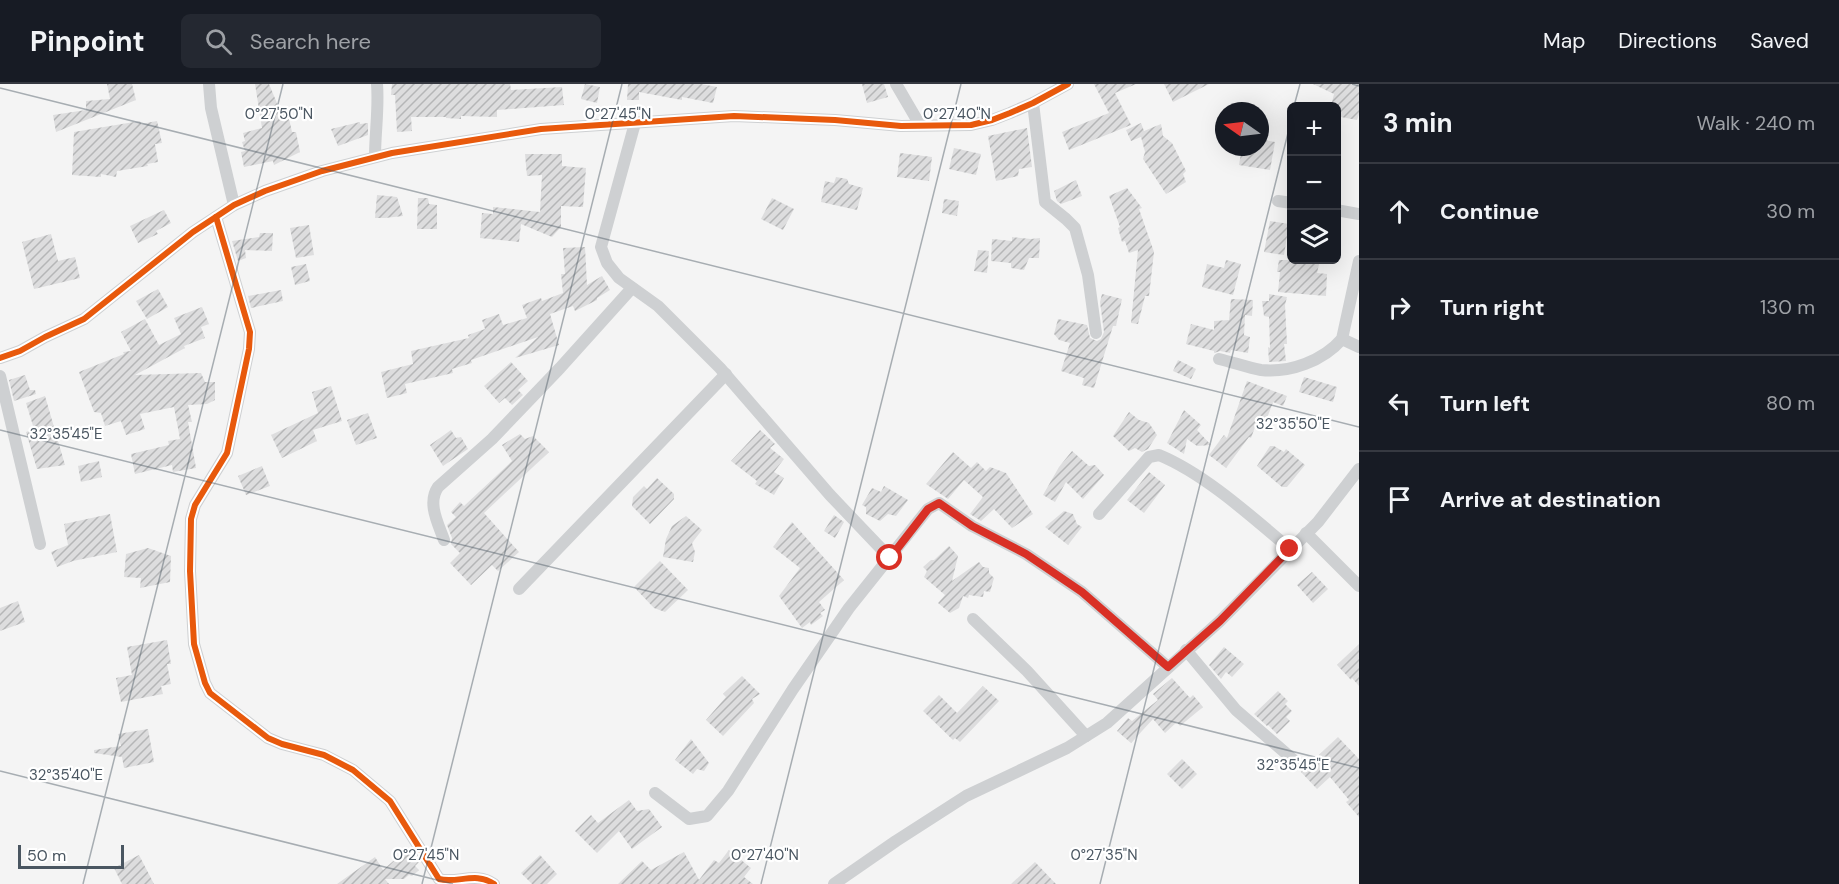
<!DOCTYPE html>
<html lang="en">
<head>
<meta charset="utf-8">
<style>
  body { margin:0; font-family:"DM Sans",sans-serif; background:#242831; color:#f1f3f6 }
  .controls { position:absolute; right:18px; top:18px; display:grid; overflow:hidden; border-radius:9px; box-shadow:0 6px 24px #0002 }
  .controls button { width:54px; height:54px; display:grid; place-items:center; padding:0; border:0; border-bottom:2px solid #363941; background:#171b24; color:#f1f3f6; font:30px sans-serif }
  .compass { position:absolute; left:1215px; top:18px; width:54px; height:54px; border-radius:50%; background:#171b24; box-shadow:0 6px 24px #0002; rotate:284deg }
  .scale { position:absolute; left:18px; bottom:15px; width:106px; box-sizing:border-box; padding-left:6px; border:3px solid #4a5661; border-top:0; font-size:16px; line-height:21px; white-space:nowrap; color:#4a5661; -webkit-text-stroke:4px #fff; paint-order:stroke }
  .stop { position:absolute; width:18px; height:18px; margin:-14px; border:4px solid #d93025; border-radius:50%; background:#fff }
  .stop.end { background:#d93025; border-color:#fff; box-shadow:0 2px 6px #0008 }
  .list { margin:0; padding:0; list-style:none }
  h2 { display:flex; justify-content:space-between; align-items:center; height:78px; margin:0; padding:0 24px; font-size:26px }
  h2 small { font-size:20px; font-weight:400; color:#9ea1a6 }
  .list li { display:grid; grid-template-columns:39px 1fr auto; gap:18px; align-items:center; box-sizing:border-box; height:96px; padding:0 24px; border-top:2px solid #363941 }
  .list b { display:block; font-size:22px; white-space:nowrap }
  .list em { font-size:20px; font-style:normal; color:#9ea1a6 }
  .icon { flex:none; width:33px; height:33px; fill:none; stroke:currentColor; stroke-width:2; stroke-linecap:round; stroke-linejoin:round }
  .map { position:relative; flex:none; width:1359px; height:800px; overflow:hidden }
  header { display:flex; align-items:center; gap:36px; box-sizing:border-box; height:84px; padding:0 30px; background:#171b24; border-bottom:2px solid #363941 }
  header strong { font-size:28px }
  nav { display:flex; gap:33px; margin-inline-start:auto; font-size:21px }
  .search { width:420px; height:54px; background:#242831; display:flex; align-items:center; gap:15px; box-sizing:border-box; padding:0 21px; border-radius:9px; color:#9ea1a6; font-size:22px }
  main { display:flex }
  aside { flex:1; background:#171b24 }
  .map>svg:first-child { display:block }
  .building { fill:url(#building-hatch) }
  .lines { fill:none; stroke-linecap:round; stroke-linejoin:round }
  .minor { stroke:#ced0d2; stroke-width:12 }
  .cycleway-casing { stroke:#fff; stroke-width:10 }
  .cycleway { stroke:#e8590c; stroke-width:6 }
  .route { stroke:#d93025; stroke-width:8 }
  .ticks { fill:none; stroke:#4a5661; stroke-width:1.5; stroke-opacity:0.45 }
  .ticks-label { font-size:15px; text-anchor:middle; fill:#4a5661; stroke:#fff; stroke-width:4.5; stroke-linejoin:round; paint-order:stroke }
</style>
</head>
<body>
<header>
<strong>Pinpoint</strong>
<div class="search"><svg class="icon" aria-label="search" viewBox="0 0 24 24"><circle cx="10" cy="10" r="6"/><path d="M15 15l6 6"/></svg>Search here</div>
<nav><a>Map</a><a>Directions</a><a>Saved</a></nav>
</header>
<main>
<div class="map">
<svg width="1359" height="800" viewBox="0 0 1359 800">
  <defs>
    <pattern id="building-hatch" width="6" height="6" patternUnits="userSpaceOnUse" patternTransform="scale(1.5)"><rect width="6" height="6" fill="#ddddde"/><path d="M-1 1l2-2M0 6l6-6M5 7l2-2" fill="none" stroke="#b5b6b7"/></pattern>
  </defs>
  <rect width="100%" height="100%" fill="#f4f4f4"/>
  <!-- building -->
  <g class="building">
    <polygon points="107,0 132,0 136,16 56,48 53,31 86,26 86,17 110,15"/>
    <polygon points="255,0 269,0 279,24 284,24 288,30 292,48 296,48 300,68 274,81 273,77 244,83 241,68 245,67 242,58 245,57 243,49 262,44"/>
    <polygon points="392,0 510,0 511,6 562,3 564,21 497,26 497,33 461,32 461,35 446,34 446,33 411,33 412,47 397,48 395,11 391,11"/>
    <polygon points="585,0 600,3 597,19 581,15"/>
    <polygon points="628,0 701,0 717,3 713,19 682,13 682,16 639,8 639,16 627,16"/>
    <polygon points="862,0 884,0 888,13 867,19"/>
    <polygon points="1094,0 1136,0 1115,9 1131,41 1069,66 1062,48 1109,29"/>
    <polygon points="1164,0 1209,0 1173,18"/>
    <polygon points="1313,0 1359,0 1359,30 1357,36 1341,33 1340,28 1336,28 1336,22 1331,22 1334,10"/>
    <polygon points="140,37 141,40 157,37 162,59 155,60 158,78 147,80 148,82 117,87 116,93 101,90 101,93 72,91 74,48"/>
    <polygon points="360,38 360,40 368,39 368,51 338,62 331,45"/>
    <polygon points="1141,39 1144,47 1161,40 1163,52 1172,59 1186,87 1183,90 1186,98 1166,110 1143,75 1145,68 1141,53 1131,57 1126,46"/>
    <polygon points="1027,44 1032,83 1019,85 1018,92 996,97 988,52"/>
    <polygon points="1260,55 1275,58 1270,86 1239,81 1242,63 1260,63"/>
    <polygon points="954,64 981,70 976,91 949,85"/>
    <polygon points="900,69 932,73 929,97 897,93"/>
    <polygon points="525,70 562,70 562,82 586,84 583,123 561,122 561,143 552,153 521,140 519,158 480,154 482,129 493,130 493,123 540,128 542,91 527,92"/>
    <polygon points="836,93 847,95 849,100 863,104 857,126 821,118 825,97 834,99"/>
    <polygon points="1076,96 1082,112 1061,120 1057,117 1054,107"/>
    <polygon points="1127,104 1142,124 1139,125 1154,168 1149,212 1145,212 1138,240 1131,239 1138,166 1129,169 1125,157 1122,158 1118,144 1120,143 1109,112"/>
    <polygon points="377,111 397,113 403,132 385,134 375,134"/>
    <polygon points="418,114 428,114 429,120 437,121 437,145 417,145"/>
    <polygon points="772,114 794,125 783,146 761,135"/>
    <polygon points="944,115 959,117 957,132 942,129"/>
    <polygon points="164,126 171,139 156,147 158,150 138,159 130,142"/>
    <polygon points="1270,137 1289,140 1284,171 1264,168"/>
    <polygon points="309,141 314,171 296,174 290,144"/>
    <polygon points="260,149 273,149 272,167 245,166 246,174 238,177 232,157 259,153"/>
    <polygon points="51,150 58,177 75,173 80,194 34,205 22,158"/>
    <polygon points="1012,153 1031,155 1040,154 1039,174 1029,174 1024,186 1011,184 1011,179 991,177 992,155 1012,157"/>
    <polygon points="585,163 587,201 602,192 610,206 597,214 597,216 575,227 573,222 550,230 559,261 515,274 538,253 471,276 472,279 452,285 453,289 405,300 407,309 387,314 381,288 413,280 411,267 469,254 468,251 485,245 482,236 499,230 503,241 527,234 522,221 541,214 542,217 563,209 561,190 565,190 563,164"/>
    <polygon points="978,166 989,167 987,189 974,187"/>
    <polygon points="1226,176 1241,180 1233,211 1202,203 1207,180 1224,184"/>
    <polygon points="1279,176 1320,176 1317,189 1327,190 1326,212 1278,208 1280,188 1277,188"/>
    <polygon points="306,180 310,197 295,201 291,183"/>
    <polygon points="158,205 168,223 147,235 136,217"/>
    <polygon points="281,206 283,217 251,224 248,212"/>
    <polygon points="1102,210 1122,215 1116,242 1113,242 1094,304 1082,301 1084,294 1061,287 1070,259 1059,256 1054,250 1058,235 1087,241 1090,254 1097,257 1101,255 1104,248 1100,218"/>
    <polygon points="1269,210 1287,213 1285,221 1287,260 1284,260 1286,277 1269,278 1268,263 1270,264 1269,233 1264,232 1262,217 1269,217"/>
    <polygon points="1231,215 1253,216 1252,232 1245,231 1244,251 1250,253 1248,269 1231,266 1230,269 1220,267 1214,269 1214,267 1186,260 1191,240 1214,246 1214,237 1229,236"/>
    <polygon points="202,223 209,240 201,243 205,254 184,262 185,264 135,291 201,289 205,298 215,298 215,316 207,320 188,321 192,338 188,338 196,384 173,388 172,381 135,390 131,370 169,361 168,357 180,355 174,323 140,330 145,345 126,351 121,337 105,342 101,329 94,328 79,288 124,270 123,268 131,267 121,248 145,235 159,261 181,250 174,234"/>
    <polygon points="1178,276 1196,285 1191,295 1173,287"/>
    <polygon points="511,278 528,297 518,306 523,311 512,321 505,314 499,319 484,302"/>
    <polygon points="25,291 30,306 35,306 36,310 14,317 9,296"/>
    <polygon points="1304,293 1337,303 1333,318 1299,308"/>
    <polygon points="1247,297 1287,312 1283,322 1273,318 1266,337 1258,335 1251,354 1249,353 1226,384 1209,371 1224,351 1227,354"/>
    <polygon points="331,302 342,337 313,346 317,357 282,374 271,351 318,329 312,308"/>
    <polygon points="45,312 65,381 37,385 26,348 34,345 26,319"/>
    <polygon points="1184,326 1201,341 1197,346 1211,361 1197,362 1187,355 1184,370 1167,359"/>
    <polygon points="1129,328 1139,336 1149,339 1157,351 1148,365 1142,368 1135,364 1129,367 1113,352"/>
    <polygon points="368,329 377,354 356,361 347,336"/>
    <polygon points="451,346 456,354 461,353 468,365 443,382 430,361"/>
    <polygon points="760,346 775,360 770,364 784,375 774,388 784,394 774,411 755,400 757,397 731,377"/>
    <polygon points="520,350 525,355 533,352 549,368 484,429 519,468 498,487 492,481 471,501 450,479 460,469 451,460 452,454 447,441 456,433 451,428 460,418 464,422 512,377 502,361"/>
    <polygon points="1270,362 1274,362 1284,368 1286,365 1305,381 1287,403 1282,403 1257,382"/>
    <polygon points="1072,367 1089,382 1095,381 1104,391 1083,415 1066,398 1055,418 1043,411 1059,383"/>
    <polygon points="953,368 971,384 977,378 986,387 990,383 1006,389 1033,430 1012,444 994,425 981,437 970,430 983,413 964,396 948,415 926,400"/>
    <polygon points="99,377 102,393 81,398 78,382"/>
    <polygon points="262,382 270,402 246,411 238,392"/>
    <polygon points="1149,388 1165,401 1144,429 1127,416"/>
    <polygon points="657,394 674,410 674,415 650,440 632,422 633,413 644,402 647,405"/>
    <polygon points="884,402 908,416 896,432 888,430 880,437 866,430 866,423 862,421 872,404 881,408"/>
    <polygon points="1064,427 1073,430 1077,440 1082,443 1068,461 1045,443"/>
    <polygon points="110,430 117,468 73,477 57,483 51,468 68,461 64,440"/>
    <polygon points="834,431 844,438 835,454 824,447"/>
    <polygon points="686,432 702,446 692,459 695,468 693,478 663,473 666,455 672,442"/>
    <polygon points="792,438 844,496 819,518 825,526 820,529 823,532 811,541 810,538 802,544 779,512 800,484 773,463"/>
    <polygon points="949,462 958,472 952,497 979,478 983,483 989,484 989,489 994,494 990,508 984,507 983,513 969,511 968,514 963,512 959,524 950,529 938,519 945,511 924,493 927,487 923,483 931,476 934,476"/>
    <polygon points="148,464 171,472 170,498 140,504 141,494 124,493 126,470"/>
    <polygon points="660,477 688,506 665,528 654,524 634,503"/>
    <polygon points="1312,488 1328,505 1313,519 1297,501"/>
    <polygon points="18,517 25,538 0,547 0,524"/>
    <polygon points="167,556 171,580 167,580 171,600 161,602 163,610 121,618 116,594 132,591 127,563"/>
    <polygon points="1359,560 1359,602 1352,594 1351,596 1337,581"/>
    <polygon points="1224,563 1244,580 1232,593 1226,588 1221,595 1209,581"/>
    <polygon points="742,592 760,610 752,615 754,619 723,652 706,636 726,613 723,610"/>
    <polygon points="1172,594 1190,614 1193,611 1203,623 1180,642 1177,638 1165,649 1153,635 1131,659 1117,647 1128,634 1132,637 1158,616 1153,610"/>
    <polygon points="983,602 999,617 960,658 955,654 953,656 923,627 939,611 957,629"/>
    <polygon points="1278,607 1288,617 1285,620 1292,627 1286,633 1290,637 1277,650 1268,641 1267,642 1254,630"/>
    <polygon points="148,645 154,678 124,684 122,673 94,669 94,666 121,662 118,650"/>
    <polygon points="1338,653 1359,675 1359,733 1346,718 1349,716 1330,693 1317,705 1301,688"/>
    <polygon points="691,655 709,679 704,687 697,685 693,690 675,676"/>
    <polygon points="1182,675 1197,690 1182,705 1167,690"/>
    <polygon points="629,716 637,727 649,725 662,743 632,765 619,747 597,769 575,747 591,731 598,739"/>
    <polygon points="407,765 419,778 415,782 419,786 412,792 409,791 404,795 385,795 389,800 337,800 375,773 383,786"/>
    <polygon points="729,766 751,784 744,793 753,800 618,800 642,777 651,786 684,768 699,796 714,776 719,779"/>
    <polygon points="139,771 154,800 122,800 114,784"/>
    <polygon points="540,771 557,790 547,800 532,800 521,789"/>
    <polygon points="1035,778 1056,800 1011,800"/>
  </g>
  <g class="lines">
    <!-- minor -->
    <g class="minor">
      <polyline points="209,0 211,24 234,121"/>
      <polyline points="896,0 920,41"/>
      <polyline points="1033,19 1045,118 1066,135 1075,144 1088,191 1096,249"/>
      <polyline points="635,39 601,163 607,179 619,194 658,222 720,284 830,411 890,474"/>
      <path d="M375 73C375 49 379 24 377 0"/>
      <polyline points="1278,117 1292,119"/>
      <polyline points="1336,126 1359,130"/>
      <path d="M216 133 250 248 249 265 227 369 195 421 191 435 190 487 194 560 205 599 210 609 268 654 282 660 324 671 353 686 390 717 439 795C457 800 476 787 494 800"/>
      <polyline points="1342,255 1359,263"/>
      <polyline points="0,274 20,267 45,253 84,235 193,148 234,121 265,107 322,87 392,69 541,45 734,32 835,36 901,42 971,41 992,36 1010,29 1033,19 1068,0"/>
      <path d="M1219 275C1232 278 1249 284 1261 286 1290 289 1323 277 1342 255L1359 177"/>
      <polyline points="0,292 40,460"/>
      <path d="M1099 430 1149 373 1159 371C1205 390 1252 433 1290 465"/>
      <polyline points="1306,449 1359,502"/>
      <path d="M444 456C438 439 427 419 438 403L492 355 560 284 632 204"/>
      <polyline points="519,505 726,290"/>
      <polyline points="973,535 1027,587 1086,652"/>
      <polyline points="1186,566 1236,626 1296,678"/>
      <polyline points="655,709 689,735 707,732 728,707 793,605 849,524 928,425 939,419 972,442 1026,470 1082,508 1168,583"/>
      <polyline points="834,800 896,757 966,712 1067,664 1107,639 1220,537 1318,438 1359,385"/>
    </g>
    <defs>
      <g id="cycleway">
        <path d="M216 133 250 248 249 265 227 369 195 421 191 435 190 487 194 560 205 599 210 609 268 654 282 660 324 671 353 686 390 717 439 795C457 800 476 787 494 800"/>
        <polyline points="0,274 20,267 45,253 84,235 193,148 234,121 265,107 322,87 392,69 541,45 734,32 835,36 901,42 971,41 992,36 1010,29 1033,19 1068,0"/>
      </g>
    </defs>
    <!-- cycleway casing -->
    <use href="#cycleway" class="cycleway-casing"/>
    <!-- cycleway -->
    <use href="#cycleway" class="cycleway"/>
  </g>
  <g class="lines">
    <!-- route -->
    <polyline class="route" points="890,474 928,425 939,419 972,442 1026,470 1082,508 1168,583 1220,537 1290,465"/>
  </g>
  <!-- ticks -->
  <path class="ticks" d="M1352 0 1359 2M0 4 1359 343M1294 22 1300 0M0 346 1359 684M0 687 453 800M83 800 283 0M422 800 622 0M761 800 961 0M1100 800 1292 33"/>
  <g class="ticks-label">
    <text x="279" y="35">0°27'50"N</text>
    <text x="618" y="35">0°27'45"N</text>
    <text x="957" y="35">0°27'40"N</text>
    <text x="1293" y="345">32°35'50"E</text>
    <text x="66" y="355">32°35'45"E</text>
    <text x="1293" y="686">32°35'45"E</text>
    <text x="66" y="696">32°35'40"E</text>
    <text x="426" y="776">0°27'45"N</text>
    <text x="765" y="776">0°27'40"N</text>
    <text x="1104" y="776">0°27'35"N</text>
  </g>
</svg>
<div class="controls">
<button>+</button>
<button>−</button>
<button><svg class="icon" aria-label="layers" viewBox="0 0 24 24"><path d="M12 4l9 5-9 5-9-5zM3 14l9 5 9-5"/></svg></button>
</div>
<svg class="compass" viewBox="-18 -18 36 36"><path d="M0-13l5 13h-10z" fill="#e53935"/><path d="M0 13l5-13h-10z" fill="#9ea1a6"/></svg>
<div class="scale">50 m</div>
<div class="stop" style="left:890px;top:474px"></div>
<div class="stop end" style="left:1290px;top:465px"></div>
</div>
<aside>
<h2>3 min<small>Walk · 240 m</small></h2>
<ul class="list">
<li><svg class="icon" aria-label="ahead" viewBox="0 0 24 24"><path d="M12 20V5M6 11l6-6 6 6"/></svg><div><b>Continue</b></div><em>30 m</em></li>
<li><svg class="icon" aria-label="right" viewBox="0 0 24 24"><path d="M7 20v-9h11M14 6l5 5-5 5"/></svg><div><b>Turn right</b></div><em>130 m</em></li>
<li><svg class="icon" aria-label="left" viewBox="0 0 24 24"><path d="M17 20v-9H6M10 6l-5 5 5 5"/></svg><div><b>Turn left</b></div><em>80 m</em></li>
<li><svg class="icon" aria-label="arrive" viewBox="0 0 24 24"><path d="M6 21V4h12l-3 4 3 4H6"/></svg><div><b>Arrive at destination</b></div></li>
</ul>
</aside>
</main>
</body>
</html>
